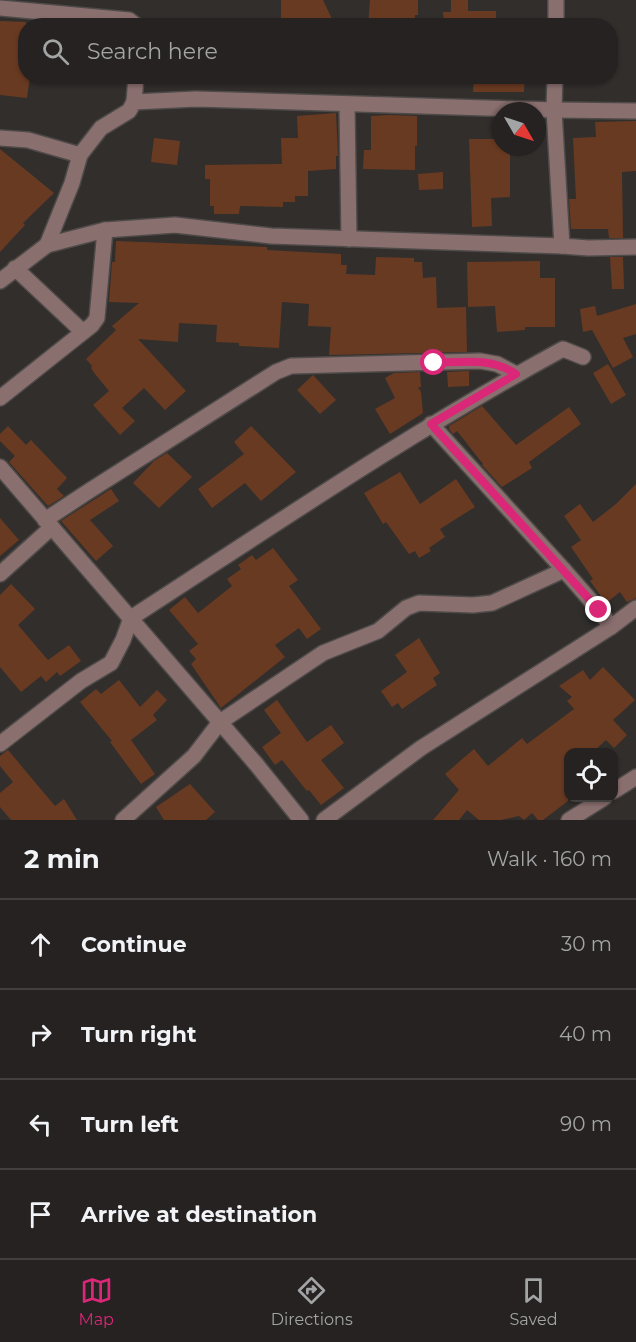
<!DOCTYPE html>
<html lang="en">
<head>
<meta charset="utf-8">
<style>
  body { margin:0; font-family:Montserrat,sans-serif; background:#312f2e; color:#f1f3f6 }
  .controls { position:absolute; right:18px; bottom:18px; display:grid; overflow:hidden; border-radius:12px; box-shadow:0 2px 4px #0004 }
  .controls button { width:54px; height:54px; display:grid; place-items:center; padding:0; border:0; border-bottom:2px solid #423f3f; background:#252221; color:#f1f3f6; font:30px sans-serif }
  .compass { position:absolute; left:492px; top:102px; width:54px; height:54px; border-radius:50%; background:#252221; box-shadow:0 2px 4px #0004; rotate:129deg }
  .stop { position:absolute; width:18px; height:18px; margin:-14px; border:4px solid #db2777; border-radius:50%; background:#fff }
  .stop.end { background:#db2777; border-color:#fff; box-shadow:0 2px 6px #0008 }
  .list { margin:0; padding:0; list-style:none }
  h2 { display:flex; justify-content:space-between; align-items:center; height:78px; margin:0; padding:0 24px; font-size:26px }
  h2 small { font-size:20px; font-weight:400; color:#a3a4a5 }
  .list li { display:grid; grid-template-columns:39px 1fr auto; gap:18px; align-items:center; box-sizing:border-box; height:90px; padding:0 24px; border-top:2px solid #423f3f }
  .list b { display:block; font-size:22px; white-space:nowrap }
  .list em { font-size:20px; font-style:normal; color:#a3a4a5 }
  .icon { flex:none; width:33px; height:33px; fill:none; stroke:currentColor; stroke-width:2; stroke-linecap:round; stroke-linejoin:round }
  .map { position:relative; flex:none; width:636px; height:820px; overflow:hidden }
  .search { position:absolute; background:#252221; box-shadow:0 2px 4px #0004; left:18px; right:18px; top:18px; height:66px; display:flex; align-items:center; gap:15px; box-sizing:border-box; padding:0 21px; border-radius:24px; color:#a3a4a5; font-size:22px }
  .sheet { height:438px; background:#252221 }
  nav { display:flex; justify-content:space-around; align-items:center; box-sizing:border-box; height:84px; border-top:2px solid #423f3f; background:#252221; font-size:16px; color:#a3a4a5 }
  nav a { display:grid; justify-items:center; gap:3px }
  nav .on { color:#db2777 }
  .map>svg:first-child { display:block }
  .building { fill:#693a22 }
  .lines { fill:none; stroke-linecap:round; stroke-linejoin:round }
  .minor-casing { stroke:#4d4a48; stroke-width:18 }
  .minor { stroke:#8a6f6f; stroke-width:15 }
  .route { stroke:#db2777; stroke-width:8 }
</style>
</head>
<body>
<div class="map">
<svg width="636" height="820" viewBox="0 0 636 820">
  <rect width="100%" height="100%" fill="#312e2c"/>
  <!-- building -->
  <g class="building">
    <polygon points="281,0 323,0 332,19 319,26 281,23"/>
    <polygon points="370,0 418,0 418,15 415,15 414,26 368,26"/>
    <polygon points="451,0 468,0 468,11 496,11 496,26 444,26 443,12 451,12"/>
    <polygon points="0,21 26,22 26,76 30,76 27,98 0,95"/>
    <polygon points="474,76 525,76 524,92 473,92"/>
    <polygon points="336,113 338,156 336,156 336,169 308,171 308,196 295,196 295,202 283,202 283,207 240,206 239,214 214,214 214,206 210,206 210,179 205,179 205,165 282,164 281,138 298,138 297,116"/>
    <polygon points="389,115 417,116 417,146 415,146 415,170 363,169 364,150 371,150 371,116"/>
    <polygon points="636,121 636,171 622,172 623,238 609,238 608,229 571,229 569,199 576,199 573,138 596,137 595,122"/>
    <polygon points="154,138 180,141 177,165 151,162"/>
    <polygon points="469,139 501,139 501,147 507,147 507,152 510,152 510,197 491,198 492,226 472,227"/>
    <polygon points="0,149 54,193 23,223 25,225 0,252"/>
    <polygon points="443,172 443,189 419,190 418,174"/>
    <polygon points="116,241 267,247 267,250 341,254 341,265 347,265 346,274 375,275 376,257 414,258 414,262 422,262 423,278 436,277 437,308 466,307 467,352 329,355 331,327 308,326 309,304 282,302 279,348 239,346 239,343 216,342 217,325 179,323 178,342 138,339 186,391 165,410 144,388 122,408 135,421 120,435 93,405 109,391 95,374 91,368 92,366 86,359 116,330 112,326 139,303 109,302 112,262 115,262"/>
    <polygon points="610,257 623,257 624,289 612,289"/>
    <polygon points="540,261 540,278 555,278 555,327 525,327 525,330 497,332 495,306 468,307 467,262"/>
    <polygon points="636,304 636,334 623,338 633,357 613,368 592,330 583,332 580,309 595,306 597,316"/>
    <polygon points="608,364 626,395 611,404 593,373"/>
    <polygon points="469,371 469,386 448,387 447,372"/>
    <polygon points="420,372 421,387 418,387 421,392 423,413 390,434 375,409 395,398 385,378 394,373"/>
    <polygon points="313,375 336,400 320,414 297,390"/>
    <polygon points="482,406 516,445 569,407 581,424 529,462 532,468 502,487 482,465 483,464 457,431 453,434 449,429 449,426"/>
    <polygon points="8,426 26,445 31,440 67,478 57,489 64,496 48,506 9,462 15,456 0,441 0,434"/>
    <polygon points="251,426 296,472 261,501 245,483 212,508 198,489 244,454 234,442"/>
    <polygon points="167,453 192,477 159,508 133,483 154,461"/>
    <polygon points="400,472 420,504 456,479 475,507 440,529 445,537 429,548 431,551 419,558 415,551 409,554 386,522 383,524 364,493"/>
    <polygon points="636,484 636,598 627,602 620,592 606,603 590,581 593,579 571,547 581,540 564,516 580,504 593,522 616,504"/>
    <polygon points="111,489 119,501 90,520 113,546 96,561 61,521"/>
    <polygon points="0,518 19,540 0,556"/>
    <polygon points="273,548 298,580 289,586 321,629 307,639 299,628 275,645 285,657 221,708 191,664 196,659 189,651 198,644 169,610 185,597 198,613 232,586 227,579 241,569 238,565 252,555 256,560"/>
    <polygon points="11,584 35,609 18,625 48,660 69,645 81,661 60,676 57,672 46,682 41,676 21,692 0,667 0,595"/>
    <polygon points="419,638 440,673 433,678 437,685 402,709 398,703 392,707 381,691 407,672 395,655"/>
    <polygon points="603,667 635,700 613,720 627,735 614,748 606,740 593,752 568,753 568,801 543,820 538,820 532,813 524,820 519,816 501,820 479,820 467,810 459,820 433,820 459,790 445,774 474,749 488,766 522,738 527,744 574,709 567,701 572,697 559,686 583,670 590,680"/>
    <polygon points="119,680 140,707 157,690 167,700 153,715 157,720 131,740 155,774 141,784 110,742 112,741 80,702 96,689 101,694"/>
    <polygon points="277,700 307,742 331,725 344,743 321,760 344,788 321,805 309,790 307,791 282,760 275,765 262,747 281,733 264,710"/>
    <polygon points="8,750 55,806 64,799 77,820 11,820 0,807 0,793 13,782 0,766 0,756"/>
    <polygon points="190,784 215,812 206,820 164,820 156,807"/>
  </g>
  <g class="lines">
    <defs>
      <g id="minor">
        <polyline points="0,8 129,20 137,26"/>
        <polyline points="556,26 556,0"/>
        <polyline points="555,76 554,110 562,246 588,248 636,247"/>
        <polyline points="134,102 136,76"/>
        <polyline points="347,104 349,239"/>
        <polyline points="0,138 28,140 80,155"/>
        <polyline points="47,245 72,183 80,155 101,128 129,111 134,102 196,99 554,110 636,111"/>
        <polyline points="15,268 83,332"/>
        <polyline points="0,281 47,245 105,230 175,225 271,236 562,246"/>
        <polyline points="0,398 92,325 97,318 105,230"/>
        <polyline points="431,424 564,570 599,610 611,627 636,608"/>
        <polyline points="0,467 256,764 301,820"/>
        <polyline points="45,520 89,491 276,372 291,366 480,361 497,364 516,374"/>
        <polyline points="0,574 52,527"/>
        <path d="M0 744 81 681 111 663 123 640 131 618C273 526 414 430 563 349L583 357"/>
        <polyline points="614,791 636,777"/>
        <polyline points="123,820 194,756 220,722 323,653 378,631 406,608 419,603 473,605 492,603 564,570"/>
        <polyline points="324,820 421,748 611,627"/>
        <polyline points="569,820 604,798"/>
      </g>
    </defs>
    <!-- minor casing -->
    <use href="#minor" class="minor-casing"/>
    <!-- minor -->
    <use href="#minor" class="minor"/>
  </g>
  <g class="lines">
    <!-- route -->
    <path class="route" d="M434 363C462 362 491 357 516 374L431 424 599 610"/>
  </g>
</svg>
<div class="controls">
<button><svg class="icon" aria-label="locate" viewBox="0 0 24 24"><circle cx="12" cy="12" r="6"/><path d="M12 2v4M12 18v4M2 12h4M18 12h4"/></svg></button>
</div>
<svg class="compass" viewBox="-18 -18 36 36"><path d="M0-13l5 13h-10z" fill="#e53935"/><path d="M0 13l5-13h-10z" fill="#a3a4a5"/></svg>
<div class="stop" style="left:434px;top:363px"></div>
<div class="stop end" style="left:599px;top:610px"></div>
<div class="search"><svg class="icon" aria-label="search" viewBox="0 0 24 24"><circle cx="10" cy="10" r="6"/><path d="M15 15l6 6"/></svg>Search here</div>
</div>
<section class="sheet">
<h2>2 min<small>Walk · 160 m</small></h2>
<ul class="list">
<li><svg class="icon" aria-label="ahead" viewBox="0 0 24 24"><path d="M12 20V5M6 11l6-6 6 6"/></svg><div><b>Continue</b></div><em>30 m</em></li>
<li><svg class="icon" aria-label="right" viewBox="0 0 24 24"><path d="M7 20v-9h11M14 6l5 5-5 5"/></svg><div><b>Turn right</b></div><em>40 m</em></li>
<li><svg class="icon" aria-label="left" viewBox="0 0 24 24"><path d="M17 20v-9H6M10 6l-5 5 5 5"/></svg><div><b>Turn left</b></div><em>90 m</em></li>
<li><svg class="icon" aria-label="arrive" viewBox="0 0 24 24"><path d="M6 21V4h12l-3 4 3 4H6"/></svg><div><b>Arrive at destination</b></div></li>
</ul>
</section>
<nav>
<a class="on"><svg class="icon" aria-label="map" viewBox="0 0 24 24"><path d="M3 6l6-2 6 2 6-2v14l-6 2-6-2-6 2zM9 4v14M15 6v14"/></svg>Map</a>
<a><svg class="icon" aria-label="directions" viewBox="0 0 24 24"><path d="M12 3l9 9-9 9-9-9zM9 14v-3h6M13 9l2 2-2 2"/></svg>Directions</a>
<a><svg class="icon" aria-label="saved" viewBox="0 0 24 24"><path d="M7 4h10v16l-5-4-5 4z"/></svg>Saved</a>
</nav>
</body>
</html>
